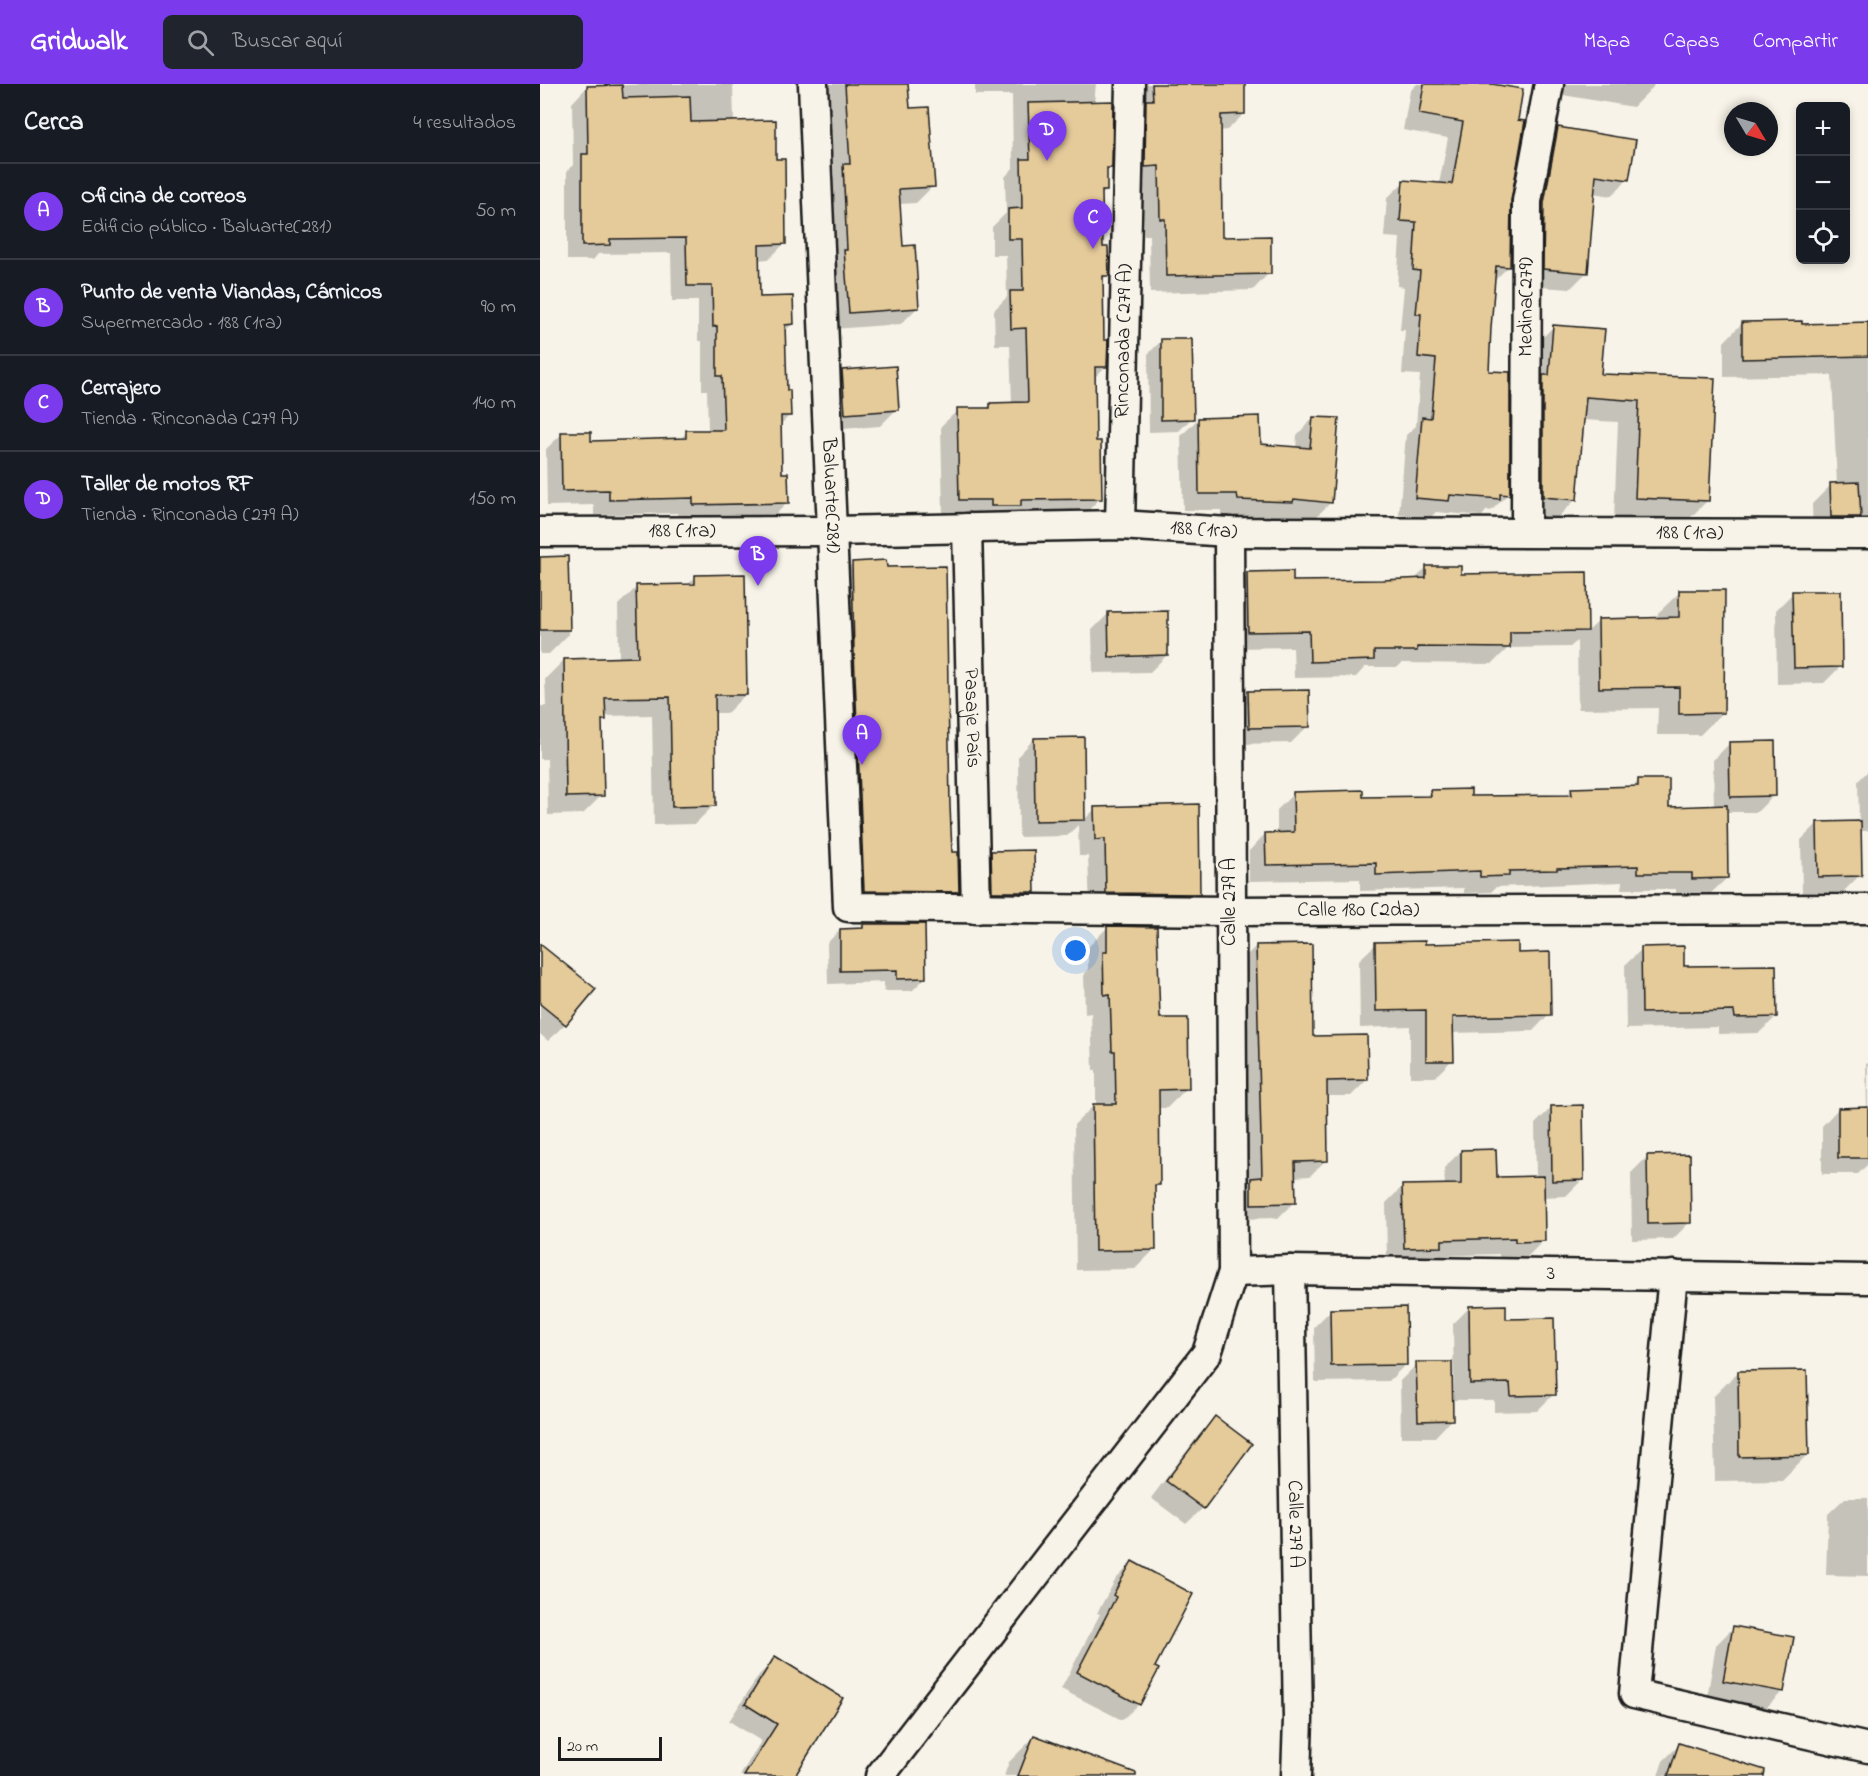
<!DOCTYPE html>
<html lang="es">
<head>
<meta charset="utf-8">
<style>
  body { margin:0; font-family:"Indie Flower",sans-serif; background:#20242c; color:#f1f3f6 }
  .controls { position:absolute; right:18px; top:18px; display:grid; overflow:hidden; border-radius:9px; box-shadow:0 3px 9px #0003 }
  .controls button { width:54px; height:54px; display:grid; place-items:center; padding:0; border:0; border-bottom:2px solid #363941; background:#171b24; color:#f1f3f6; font:30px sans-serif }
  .compass { position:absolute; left:1184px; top:18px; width:54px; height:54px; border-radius:50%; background:#171b24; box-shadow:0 3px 9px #0003; rotate:128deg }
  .scale { position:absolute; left:18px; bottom:15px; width:104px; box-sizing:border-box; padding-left:6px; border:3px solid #1c1c1c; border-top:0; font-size:16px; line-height:21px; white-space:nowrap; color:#1c1c1c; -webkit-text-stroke:4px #f7f3e8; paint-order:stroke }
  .you { position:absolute; left:536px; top:867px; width:21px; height:21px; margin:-15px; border:4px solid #fff; border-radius:50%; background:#1a73e8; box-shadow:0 0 0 9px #1a73e833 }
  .badge { display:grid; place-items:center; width:39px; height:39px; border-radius:50%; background:#7c3aed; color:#fff; font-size:20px; font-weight:700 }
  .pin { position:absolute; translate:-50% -50px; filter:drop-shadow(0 2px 3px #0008) }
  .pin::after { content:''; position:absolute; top:32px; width:21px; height:18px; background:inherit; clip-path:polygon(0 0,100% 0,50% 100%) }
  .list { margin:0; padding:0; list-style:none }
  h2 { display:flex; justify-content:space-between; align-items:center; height:78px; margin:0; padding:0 24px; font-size:26px }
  h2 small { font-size:20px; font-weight:400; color:#9ea1a6 }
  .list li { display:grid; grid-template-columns:39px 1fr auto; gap:18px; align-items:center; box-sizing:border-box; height:96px; padding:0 24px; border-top:2px solid #363941 }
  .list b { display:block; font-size:22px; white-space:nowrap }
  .list p { margin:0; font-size:20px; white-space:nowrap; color:#9ea1a6 }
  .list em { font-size:20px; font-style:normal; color:#9ea1a6 }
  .icon { flex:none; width:33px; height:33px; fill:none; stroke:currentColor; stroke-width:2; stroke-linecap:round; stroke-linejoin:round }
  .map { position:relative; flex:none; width:1328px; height:1692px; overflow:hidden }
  header { display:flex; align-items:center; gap:36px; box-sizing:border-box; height:84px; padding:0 30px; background:#7c3aed; color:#fff }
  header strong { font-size:28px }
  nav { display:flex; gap:33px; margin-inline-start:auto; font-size:21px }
  .search { width:420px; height:54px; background:#20242c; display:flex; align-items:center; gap:15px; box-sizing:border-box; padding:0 21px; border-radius:9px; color:#9ea1a6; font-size:22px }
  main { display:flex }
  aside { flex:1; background:#171b24 }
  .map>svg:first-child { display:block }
  .shadow { fill:#0003 }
  .building { fill:#e5ca9a; stroke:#1c1c1c; stroke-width:1.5 }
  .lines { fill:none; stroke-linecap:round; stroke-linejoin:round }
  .minor-casing { stroke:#1c1c1c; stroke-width:33 }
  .minor { stroke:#f7f3e8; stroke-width:28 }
  .labels { text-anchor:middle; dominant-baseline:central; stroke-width:5; stroke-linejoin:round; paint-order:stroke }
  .street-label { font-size:21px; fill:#1c1c1c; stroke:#f7f3e8 }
</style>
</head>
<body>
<header>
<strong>Gridwalk</strong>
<div class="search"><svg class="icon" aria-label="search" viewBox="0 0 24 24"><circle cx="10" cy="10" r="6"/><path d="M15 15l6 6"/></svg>Buscar aquí</div>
<nav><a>Mapa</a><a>Capas</a><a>Compartir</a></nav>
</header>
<main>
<aside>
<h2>Cerca<small>4 resultados</small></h2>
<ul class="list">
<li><span class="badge">A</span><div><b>Oficina de correos</b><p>Edificio público · Baluarte(281)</p></div><em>50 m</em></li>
<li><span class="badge">B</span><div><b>Punto de venta Viandas, Cárnicos</b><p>Supermercado · 188 (1ra)</p></div><em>90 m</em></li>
<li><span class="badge">C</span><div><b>Cerrajero</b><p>Tienda · Rinconada (279 A)</p></div><em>140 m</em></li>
<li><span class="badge">D</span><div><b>Taller de motos RF</b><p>Tienda · Rinconada (279 A)</p></div><em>150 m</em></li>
</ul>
</aside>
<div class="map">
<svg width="1328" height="1692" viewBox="0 0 1328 1692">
  <rect width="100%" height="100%" fill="#f7f3e8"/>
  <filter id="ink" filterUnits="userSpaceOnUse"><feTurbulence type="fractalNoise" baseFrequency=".0167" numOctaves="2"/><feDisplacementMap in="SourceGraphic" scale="12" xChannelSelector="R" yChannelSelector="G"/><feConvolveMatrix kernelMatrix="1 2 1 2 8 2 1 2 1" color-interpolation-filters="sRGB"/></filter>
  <g filter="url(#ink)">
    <!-- shadow -->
    <g class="shadow">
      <polygon points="110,0 193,0 194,38 235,77 244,160 229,175 218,176 219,215 252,240 244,248 245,308 249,332 240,341 241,391 247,419 232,434 139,436 138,429 54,431 54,421 7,422 6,365 22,350 49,358 139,356 147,348 168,347 167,306 162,306 162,257 158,257 158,217 132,217 131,169 58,170 53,176 27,176 27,87 33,81 32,19 47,3"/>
      <polygon points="290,0 367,0 368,26 393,102 376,119 359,120 362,163 378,223 361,240 293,245 287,98 294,92 290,34 286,34 284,6"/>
      <polygon points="435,0 556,0 554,19 570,83 565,88 566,107 560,112 561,164 567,191 561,197 562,258 566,282 554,294 555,359 560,414 544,431 403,432 401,342 418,326 445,326 450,321 472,320 470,261 455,261 454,226 467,213 466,171 452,171 452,143 466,129 465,93 473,84 472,11 435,11"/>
      <polygon points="596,0 703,0 704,30 687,46 680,47 681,154 729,189 713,206 610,209 609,151 604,151 603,98 589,99"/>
      <polygon points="877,0 943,0 976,37 969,117 969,182 953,198 948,288 968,410 951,427 947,426 942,432 896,428 891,433 859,431 866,351 876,342 880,291 862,290 865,246 860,246 864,203 857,202 860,154 844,153 847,114 864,98 899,100 908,54 863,46 870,7"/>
      <polygon points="1025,0 1114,0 1113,3 1093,23 1023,11"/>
      <polygon points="1018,44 1087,96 1071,112 1053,109 1047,188 1030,205 987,202 1002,61"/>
      <polygon points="1202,239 1261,241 1328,240 1328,448 1273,452 1272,420 1291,401 1297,401 1292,291 1184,293 1184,258"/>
      <polygon points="1014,242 1060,291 1173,295 1168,416 1146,438 1074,435 1078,338 1042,336 1036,415 1014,437 982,434 992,264"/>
      <polygon points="621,257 652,334 639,347 609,348 608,270"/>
      <polygon points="303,287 357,325 340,342 289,346 286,304"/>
      <polygon points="773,334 791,418 774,435 737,432 735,434 681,432 681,426 643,426 641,352 658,335 719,362 756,364 757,351"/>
      <polygon points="0,474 27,474 28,551 9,570 0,570"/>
      <polygon points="313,479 411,770 418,807 401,823 308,822 296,495"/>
      <polygon points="886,484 920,492 1046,490 1047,548 1059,537 1118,535 1118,529 1140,508 1182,629 1160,651 1117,651 1118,624 1038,625 1037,557 1030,563 968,564 952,580 862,579 858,583 825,583 816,593 754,594 753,563 692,564 691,506 708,490 751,499 875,495"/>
      <polygon points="156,493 206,610 187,629 173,629 174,721 155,740 114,741 112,631 64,632 61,639 62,711 43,730 8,731 7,675 0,675 0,622 6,622 5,595 24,576 79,575 78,521 97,503 147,501"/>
      <polygon points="1253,509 1301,582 1284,599 1237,600 1236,526"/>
      <polygon points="568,530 627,571 610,588 553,589 552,546"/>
      <polygon points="709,609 768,642 751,659 693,660 692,625"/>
      <polygon points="494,655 544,736 555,725 658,810 642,826 550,825 548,772 539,772 538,741 527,752 479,753 478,672"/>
      <polygon points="1190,659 1234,711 1217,728 1186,728 1187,794 1170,810 1136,811 1136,805 1081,805 1082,798 956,803 951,808 924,809 924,804 820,807 820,795 709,797 709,767 725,750 737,750 737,726 754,709 822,715 884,714 891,707 930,714 1025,713 1032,705 1092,704 1099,696 1127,724 1174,723 1173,676"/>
      <polygon points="1328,687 1328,747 1320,747 1320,791 1303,808 1262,809 1261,756 1278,739 1319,738 1318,697"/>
      <polygon points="452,768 493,808 476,825 436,824 435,785"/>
      <polygon points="323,841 385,894 372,907 344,907 344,898 288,900 287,859 300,846 319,846"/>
      <polygon points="567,844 618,936 647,1004 627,1024 618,1024 619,1100 614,1105 615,1165 595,1185 536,1186 534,1041 553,1022 556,1022 556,986 553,986 551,929 545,930 544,890 548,885 548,863"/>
      <polygon points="836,860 977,860 977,871 1009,930 993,947 912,949 912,976 895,993 870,993 870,942 820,944 819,876"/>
      <polygon points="716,862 771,954 827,996 811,1012 786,1012 786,1076 770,1092 754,1093 754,1118 738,1134 696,1135 700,878"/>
      <polygon points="1102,865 1143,884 1236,933 1219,949 1178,950 1178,943 1086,945 1085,881"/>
      <polygon points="0,866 54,905 25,940 8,957 0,950"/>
      <polygon points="1328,979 1328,1080 1318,1090 1282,1090 1282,1042 1298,1025 1327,1025 1326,980"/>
      <polygon points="1012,1023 1042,1096 1026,1112 1002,1113 1003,1157 987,1173 959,1174 959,1170 890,1172 884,1179 847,1180 846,1119 863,1102 905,1102 904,1084 921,1067 955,1095 996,1094 995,1040"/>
      <polygon points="1108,1072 1150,1138 1133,1155 1092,1156 1091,1089"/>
      <polygon points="930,1223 964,1237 1014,1310 997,1327 954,1328 954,1316 914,1316 913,1240"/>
      <polygon points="791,1226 866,1280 849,1297 775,1298 774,1243"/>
      <polygon points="877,1280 911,1336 895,1353 861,1353 860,1297"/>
      <polygon points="1198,1288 1267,1371 1242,1396 1175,1397 1173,1313"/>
      <polygon points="675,1334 663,1424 646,1440 611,1414 659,1351"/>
      <polygon points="1305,1414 1328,1414 1328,1492 1286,1491 1288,1430"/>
      <polygon points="592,1479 613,1583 599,1620 582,1636 521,1605 560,1530 557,1529 576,1495"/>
      <polygon points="1193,1544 1243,1607 1226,1624 1167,1614 1176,1561"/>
      <polygon points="236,1574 253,1692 200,1692 221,1657 189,1637 219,1591"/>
      <polygon points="494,1653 597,1691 464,1692 469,1678"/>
      <polygon points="1140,1660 1171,1692 1118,1692 1123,1677"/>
    </g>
    <!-- building -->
    <g class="building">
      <polygon points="305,0 368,0 370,24 389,23 395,103 359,105 363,162 375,161 379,224 309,229 304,166 307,166 303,80 310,80"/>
      <polygon points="612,0 705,0 705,30 681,31 682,153 731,152 731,190 626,192 625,135 620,135 619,82 605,83 606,16 613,16"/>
      <polygon points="884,0 952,0 983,5 978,36 985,37 971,117 970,183 956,182 951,244 949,287 970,288 970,411 960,410 960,415 910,411 909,417 875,414 882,333 891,334 896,275 878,273 881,230 876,230 880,187 873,186 876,138 860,137 863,96 912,100 923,38 879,30"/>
      <polygon points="82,1 83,14 150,12 151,38 236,36 236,75 245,75 246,160 219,161 220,213 253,212 254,240 245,241 247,306 250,306 251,332 241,332 242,389 248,389 249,419 153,421 153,414 69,416 69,406 22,407 21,348 51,348 51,357 146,354 146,346 184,346 182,292 177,292 177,242 173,243 172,202 147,202 146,154 70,155 70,161 42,162 42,70 48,70 47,2"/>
      <polygon points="573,17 572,84 567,84 567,107 562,107 563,163 568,163 569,192 563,192 564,256 568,256 567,283 555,283 556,357 561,357 562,415 481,416 481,422 451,422 451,416 419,416 417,324 450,324 450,319 488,318 486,244 471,245 470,207 483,207 482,155 468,155 468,125 482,124 481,75 490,75 488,19"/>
      <polygon points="1018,43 1096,56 1089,96 1056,91 1048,189 1003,185 1004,119"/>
      <polygon points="1262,237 1262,240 1328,238 1328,272 1202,275 1202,238"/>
      <polygon points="1013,241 1065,245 1061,290 1175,294 1169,417 1095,414 1099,317 1046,313 1037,416 1003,413 1003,291 1009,291"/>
      <polygon points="621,255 652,255 654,335 621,336"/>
      <polygon points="356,282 359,326 305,330 302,286"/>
      <polygon points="720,332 721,360 770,364 773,333 799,334 792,419 754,415 753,418 698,416 697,410 659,410 658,334"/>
      <polygon points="1319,398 1321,433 1291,433 1290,399"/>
      <polygon points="28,472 30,546 0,546 0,473"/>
      <polygon points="346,476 347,483 406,482 410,722 412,768 418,768 419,808 324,807 314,568 312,478"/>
      <polygon points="886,482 921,482 921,490 1047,488 1048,547 970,548 970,564 877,563 877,567 834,567 834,576 770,578 769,547 708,548 707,488 753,487 753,497 842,496 886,494"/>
      <polygon points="205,490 207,611 175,611 176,722 132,723 130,613 65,614 66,636 62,636 64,712 26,713 24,575 98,573 96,501 155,500 155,491"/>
      <polygon points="1139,506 1185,506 1184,629 1139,630 1139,603 1059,604 1058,535 1139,533"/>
      <polygon points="1252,507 1301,507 1302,583 1254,584"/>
      <polygon points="628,527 628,571 569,573 568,528"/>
      <polygon points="769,606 770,643 709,644 708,607"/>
      <polygon points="544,653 545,736 495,737 494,654"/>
      <polygon points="1235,657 1236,712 1190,713 1189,658"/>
      <polygon points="1098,695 1129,695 1129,723 1187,721 1188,794 1152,795 1152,789 1098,789 1098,782 1017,784 1017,786 969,787 969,792 940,793 940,787 836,791 836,779 726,781 725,749 754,748 753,708 823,706 823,713 891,712 890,706 931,705 931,712 1032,711 1031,704 1098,702"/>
      <polygon points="659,720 660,810 566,809 565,755 555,756 554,723"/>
      <polygon points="1321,737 1322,792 1278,793 1277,738"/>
      <polygon points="494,766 495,808 452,808 451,767"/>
      <polygon points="323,840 385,840 386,894 357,895 357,886 300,887 300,845 323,844"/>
      <polygon points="567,842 617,843 620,934 648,934 649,1005 619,1006 620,1101 615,1101 616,1166 555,1167 553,1020 576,1020 575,967 572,967 570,910 564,911 563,868 567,868"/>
      <polygon points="885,857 885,860 978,858 978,869 1010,868 1011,931 913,933 914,977 886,977 886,926 836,927 835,858"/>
      <polygon points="0,860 56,905 26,941 0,920"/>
      <polygon points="772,860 773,952 827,951 828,996 787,997 788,1077 755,1078 756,1119 711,1120 711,1094 722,1093 716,861"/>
      <polygon points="1144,862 1144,882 1236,881 1237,933 1195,934 1194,927 1102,929 1101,863"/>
      <polygon points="1043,1021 1044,1096 1012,1097 1011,1022"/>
      <polygon points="1328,1023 1328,1074 1298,1074 1298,1024"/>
      <polygon points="956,1065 957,1093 1004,1092 1005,1157 975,1158 975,1154 902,1156 902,1163 864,1164 862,1101 921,1100 921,1066"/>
      <polygon points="1150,1070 1151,1139 1108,1140 1107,1071"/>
      <polygon points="966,1221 966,1235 1014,1234 1016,1311 971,1312 970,1299 930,1300 929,1222"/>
      <polygon points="866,1223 867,1281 791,1282 790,1225"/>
      <polygon points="876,1278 912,1278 913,1336 878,1337"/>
      <polygon points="1267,1286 1269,1371 1199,1373 1198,1287"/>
      <polygon points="675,1332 712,1360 664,1425 626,1397"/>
      <polygon points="592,1477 653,1510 615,1583 619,1585 600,1621 537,1588 576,1513 573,1511"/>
      <polygon points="1193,1542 1254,1553 1244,1608 1183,1597"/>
      <polygon points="235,1572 303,1614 255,1692 204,1692 237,1640 205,1620"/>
      <polygon points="494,1651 596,1689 596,1692 478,1692"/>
      <polygon points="1139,1659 1225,1686 1224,1692 1128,1692"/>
    </g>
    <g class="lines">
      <defs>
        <g id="minor">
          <path id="s1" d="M273 0 308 823 690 827 1328 825"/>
          <path id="s2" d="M580 441 590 0"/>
          <path id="s3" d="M427 444 436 825"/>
          <path id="s4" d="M0 448 292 447 580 441 689 448 1328 450"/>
          <path id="s5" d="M986 448 987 117 1009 0"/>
          <path id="s6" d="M750 1186 758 1635 756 1692"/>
          <path id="s7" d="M693 1188 750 1186 1328 1195"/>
          <polyline points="1133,1191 1094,1610 1328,1664"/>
          <polyline points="340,1692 667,1269 693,1188 689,448"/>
        </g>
      </defs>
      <!-- minor casing -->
      <use href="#minor" class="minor-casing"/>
      <!-- minor -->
      <use href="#minor" class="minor"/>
    </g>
  </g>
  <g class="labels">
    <!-- street labels -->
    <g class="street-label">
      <text stroke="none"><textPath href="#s5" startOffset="225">Medina(279)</textPath></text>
      <text stroke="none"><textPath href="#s2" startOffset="184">Rinconada (279 A)</textPath></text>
      <text stroke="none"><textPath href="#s1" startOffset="412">Baluarte(281)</textPath></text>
      <text stroke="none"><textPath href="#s4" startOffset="664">188 (1ra)</textPath></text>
      <text stroke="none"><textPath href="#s4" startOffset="142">188 (1ra)</textPath></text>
      <text stroke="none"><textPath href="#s4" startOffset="1150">188 (1ra)</textPath></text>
      <text stroke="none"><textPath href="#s3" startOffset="190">Pasaje País</textPath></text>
      <text transform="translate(690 818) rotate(-90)">Calle 279 A</text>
      <text stroke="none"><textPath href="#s1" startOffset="1334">Calle 180 (2da)</textPath></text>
      <text stroke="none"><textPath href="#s7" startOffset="318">3</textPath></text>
      <text stroke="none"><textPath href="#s6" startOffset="254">Calle 279 A</textPath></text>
    </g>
  </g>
</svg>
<div class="controls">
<button>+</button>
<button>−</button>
<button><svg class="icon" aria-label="locate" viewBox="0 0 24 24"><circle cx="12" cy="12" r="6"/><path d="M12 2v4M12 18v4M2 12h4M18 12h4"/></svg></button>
</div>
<svg class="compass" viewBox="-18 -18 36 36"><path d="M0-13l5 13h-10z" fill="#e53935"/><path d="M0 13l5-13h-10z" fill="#9ea1a6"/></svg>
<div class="scale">20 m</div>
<div class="you"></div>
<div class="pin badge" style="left:322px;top:681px">A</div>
<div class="pin badge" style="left:218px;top:502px">B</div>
<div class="pin badge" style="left:553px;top:165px">C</div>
<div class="pin badge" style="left:507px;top:77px">D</div>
</div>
</main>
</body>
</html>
